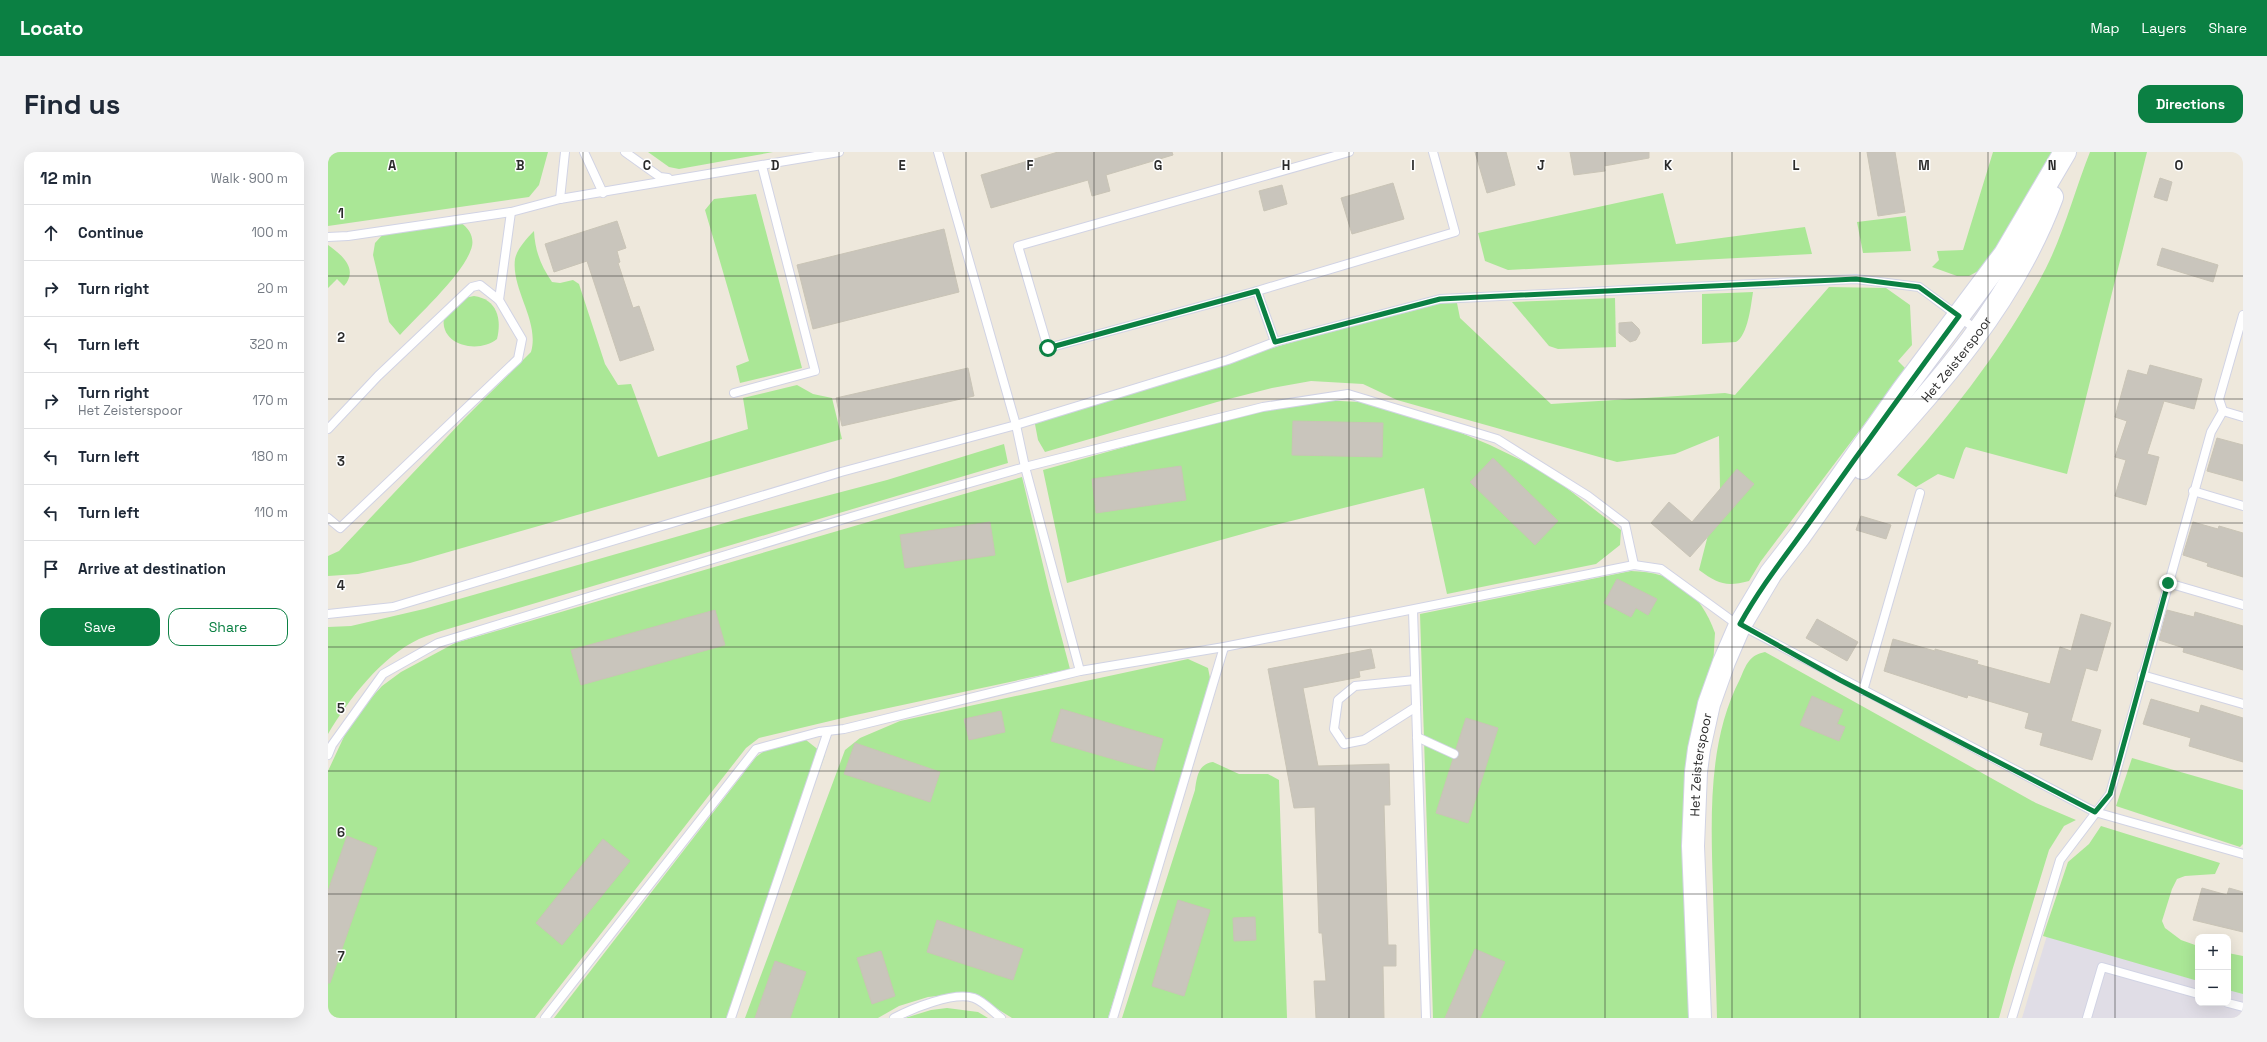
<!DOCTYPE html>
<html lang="en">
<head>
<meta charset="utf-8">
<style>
  body { margin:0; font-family:"Space Grotesk",sans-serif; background:#f2f2f3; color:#1f2937 }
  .controls { position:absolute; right:12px; bottom:12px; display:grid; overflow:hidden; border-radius:8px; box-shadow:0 4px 16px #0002 }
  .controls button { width:36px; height:36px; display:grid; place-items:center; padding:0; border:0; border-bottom:1px solid #e0e1e3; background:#fff; color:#1f2937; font:20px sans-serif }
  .stop { position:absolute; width:12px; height:12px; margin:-9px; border:3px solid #0b8043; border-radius:50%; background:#fff }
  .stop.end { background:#0b8043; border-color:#fff; box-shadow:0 1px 4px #0008 }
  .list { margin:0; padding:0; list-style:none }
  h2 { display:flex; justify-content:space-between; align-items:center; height:52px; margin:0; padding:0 16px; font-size:17px }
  h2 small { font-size:13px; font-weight:400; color:#747a83 }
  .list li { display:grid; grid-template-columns:26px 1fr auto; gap:12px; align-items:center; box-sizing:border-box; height:56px; padding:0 16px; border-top:1px solid #e0e1e3 }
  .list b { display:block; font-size:15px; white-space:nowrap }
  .list p { margin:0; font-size:13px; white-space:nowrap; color:#747a83 }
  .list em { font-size:13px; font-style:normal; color:#747a83 }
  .actions { display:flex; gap:8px; padding:12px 16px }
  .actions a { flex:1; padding:9px 0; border:1px solid #0b8043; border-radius:12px; text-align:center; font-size:14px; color:#0b8043 }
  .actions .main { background:#0b8043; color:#fff }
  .icon { flex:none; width:22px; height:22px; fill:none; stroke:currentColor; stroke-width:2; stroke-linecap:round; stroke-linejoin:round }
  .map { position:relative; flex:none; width:1915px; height:866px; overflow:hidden; border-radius:12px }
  header { display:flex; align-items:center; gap:24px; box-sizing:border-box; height:56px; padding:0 20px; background:#0b8043; color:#fff }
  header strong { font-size:19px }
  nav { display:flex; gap:22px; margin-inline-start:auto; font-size:14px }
  .intro { display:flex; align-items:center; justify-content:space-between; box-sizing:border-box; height:96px; padding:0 24px }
  h1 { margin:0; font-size:28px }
  .button { padding:10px 18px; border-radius:12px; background:#0b8043; color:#fff; font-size:14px; font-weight:700 }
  main { display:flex; gap:24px; padding:0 24px }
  aside { flex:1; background:#fff; border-radius:12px; box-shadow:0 4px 16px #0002 }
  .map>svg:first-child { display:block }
  .industrial { fill:#e0dde6 }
  .green { fill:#aae796 }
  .building { fill:#c9c5bc; stroke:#c9c4b6 }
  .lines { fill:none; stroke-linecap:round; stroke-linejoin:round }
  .lane-casing { stroke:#d1d3e4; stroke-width:10 }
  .secondary-casing { stroke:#d1d3e4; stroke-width:24 }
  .lane { stroke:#fff; stroke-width:8 }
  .secondary { stroke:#fff; stroke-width:22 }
  .route { stroke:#0b8043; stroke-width:5 }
  .grid { fill:none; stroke:#2b2b2b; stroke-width:1; stroke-opacity:0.55 }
  .labels { text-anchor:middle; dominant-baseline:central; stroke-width:3; stroke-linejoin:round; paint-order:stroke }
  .street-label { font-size:13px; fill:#2b2b2b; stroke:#fff }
  .grid-label { font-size:13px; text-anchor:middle; font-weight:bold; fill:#2b2b2b; stroke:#fff; stroke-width:3; stroke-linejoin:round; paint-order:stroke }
</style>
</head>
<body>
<header>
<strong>Locato</strong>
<nav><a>Map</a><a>Layers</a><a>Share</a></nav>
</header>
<div class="intro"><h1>Find us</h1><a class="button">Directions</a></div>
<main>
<aside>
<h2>12 min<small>Walk · 900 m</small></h2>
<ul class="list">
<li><svg class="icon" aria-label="ahead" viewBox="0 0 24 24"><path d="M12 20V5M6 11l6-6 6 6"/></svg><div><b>Continue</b></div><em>100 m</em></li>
<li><svg class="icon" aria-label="right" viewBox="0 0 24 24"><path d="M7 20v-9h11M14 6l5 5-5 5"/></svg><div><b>Turn right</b></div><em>20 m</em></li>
<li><svg class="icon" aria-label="left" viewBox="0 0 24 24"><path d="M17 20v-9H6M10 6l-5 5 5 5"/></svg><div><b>Turn left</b></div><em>320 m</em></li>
<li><svg class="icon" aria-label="right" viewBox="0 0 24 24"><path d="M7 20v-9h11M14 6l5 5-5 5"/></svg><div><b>Turn right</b><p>Het Zeisterspoor</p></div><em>170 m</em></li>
<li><svg class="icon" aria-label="left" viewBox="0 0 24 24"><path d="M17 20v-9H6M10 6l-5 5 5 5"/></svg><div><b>Turn left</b></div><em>180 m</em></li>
<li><svg class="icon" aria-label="left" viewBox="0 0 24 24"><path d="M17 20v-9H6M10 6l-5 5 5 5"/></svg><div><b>Turn left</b></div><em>110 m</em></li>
<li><svg class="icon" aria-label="arrive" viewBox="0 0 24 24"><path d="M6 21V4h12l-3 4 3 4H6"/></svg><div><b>Arrive at destination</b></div></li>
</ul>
<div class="actions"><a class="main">Save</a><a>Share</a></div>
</aside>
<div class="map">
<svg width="1915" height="866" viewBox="0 0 1915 866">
  <rect width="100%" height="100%" fill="#eee8dc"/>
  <!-- industrial -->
  <polygon class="industrial" points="1720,780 1870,825 1870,851 1900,851 1900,834 1915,839 1915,866 1694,866"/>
  <!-- green -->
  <g class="green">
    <polygon points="0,0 220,0 211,33 201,45 0,74"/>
    <polygon points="320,0 445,0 351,17 341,15"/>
    <polygon points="1665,0 1725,0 1692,65 1652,118 1641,124 1629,124 1604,115 1611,108 1609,99 1635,98"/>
    <path d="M1762 0H1819L1739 322 1638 295 1636 298 1626 327 1610 322 1588 335 1569 323C1626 259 1678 193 1718 116 1736 80 1747 38 1762 0Z"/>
    <polygon points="1335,41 1348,92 1477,75 1484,102 1180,118 1157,109 1150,81"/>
    <polygon points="428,42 474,216 412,231 408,214 421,209 377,58 386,47"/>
    <polygon points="1578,64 1583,99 1535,101 1529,70"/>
    <path d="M133 71C141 76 146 85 144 94 138 120 91 162 72 183L61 170 45 103 47 91 57 80Z"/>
    <path d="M206 79C207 99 213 114 224 130L232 131 245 128 251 132 277 212 290 233 303 232 330 305 420 277 415 246 469 233 485 242 504 246 514 287 82 411 30 422 0 424V404L11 399 136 267 203 200C212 169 183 138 187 107 189 97 199 86 206 79Z"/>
    <path d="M0 93C14 103 31 117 16 134L9 127 0 136Z"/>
    <path d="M1501 135 1558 136 1582 153 1584 193 1570 209 1578 217 1433 409 1421 429C1398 435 1390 432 1371 418L1392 336 1391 284 1347 302 1289 310 1069 248 1035 232 983 229 944 236 889 250 717 300 710 288 706 267 1085 154 1113 151H1129L1132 166 1223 252 1397 241 1407 243Z"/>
    <path d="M1425 140C1423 153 1420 183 1408 190L1374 192V142Z"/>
    <path d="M146 144C169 147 174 167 169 187 151 202 111 194 116 165L136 146Z"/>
    <polygon points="1287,146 1288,195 1230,197 1221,194 1184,150"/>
    <polygon points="993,248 1032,250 1069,257 1100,267 1162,293 1203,313 1236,334 1293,378 1292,393 1268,412 1119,442 1096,336 943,374 739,431 715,318 896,267"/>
    <path d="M676 292 680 311 120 477C110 480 100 483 91 487 53 505 21 547 0 582V475L23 474 96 457 414 366 559 328Z"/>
    <polygon points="694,325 721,438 742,517 523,564 431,586 418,596 207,866 0,866 0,619 20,576 35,555 54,534 73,520 127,491"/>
    <path d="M1303 419C1347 420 1372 440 1387 481L1364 866H1105L1092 462Z"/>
    <path d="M1437 500 1708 651 1748 668 1736 674 1721 698 1684 819 1671 866H1389C1388 823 1386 781 1385 738 1383 668 1379 591 1412 527 1418 513 1421 503 1437 500Z"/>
    <polygon points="860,507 880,516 883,531 780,866 684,866 655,848 619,843 600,845 571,854 550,866 417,866 517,598 532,586 572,569"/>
    <polygon points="478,588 497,603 403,866 226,866 428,605 440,596"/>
    <polygon points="1804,606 1915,638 1915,692 1912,695 1788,654"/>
    <path d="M885 610 911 622H940L951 628 959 866H794L867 638C869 625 870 612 885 610Z"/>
    <polygon points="1773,674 1892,711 1887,722 1857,724 1849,727 1844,737 1834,769 1837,776 1853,788 1870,794 1870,829 1715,784 1740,710 1761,692"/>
    <polygon points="1900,801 1915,804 1915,842 1900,838"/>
    <polygon points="619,856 650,860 660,866 577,866 603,858"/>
  </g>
  <!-- building -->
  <g class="building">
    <polygon points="730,0 844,0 845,3 778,23 782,39 764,44 760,28 663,56 653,23"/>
    <polygon points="1147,0 1178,0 1187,33 1159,41"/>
    <polygon points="1242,0 1321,0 1321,6 1276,14 1277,19 1246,23"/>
    <polygon points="1539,0 1567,0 1577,60 1550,64"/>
    <polygon points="1832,26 1844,30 1839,49 1826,45"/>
    <polygon points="1065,31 1076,67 1024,82 1013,46"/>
    <polygon points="954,33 959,52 936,59 931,39"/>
    <polygon points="289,69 298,96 289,99 292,110 290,111 305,156 311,154 326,198 292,209 259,109 226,120 217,92"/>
    <polygon points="616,77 631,140 485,177 469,113"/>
    <polygon points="1834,96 1890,113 1885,130 1829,113"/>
    <polygon points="1304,170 1311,177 1312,181 1308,188 1302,190 1291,181 1291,171"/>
    <polygon points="1822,213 1874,227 1866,257 1836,249 1819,302 1831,305 1818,353 1787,344 1798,308 1787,305 1799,269 1787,265 1800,218 1819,223"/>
    <polygon points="640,216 646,244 514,274 508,246"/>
    <polygon points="965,269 1055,271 1054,305 964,303"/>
    <polygon points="1889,286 1915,293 1915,329 1879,319"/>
    <polygon points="1165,306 1230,369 1207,393 1142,330"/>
    <polygon points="853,314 858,348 768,361 764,327"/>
    <polygon points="1409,317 1426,332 1362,405 1323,371 1341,350 1364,370"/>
    <polygon points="1533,364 1563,373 1558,387 1528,378"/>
    <polygon points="662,370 667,403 577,416 572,383"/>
    <polygon points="1865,370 1890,377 1891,374 1915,381 1915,425 1879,414 1880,411 1855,403"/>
    <polygon points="1289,427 1329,447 1320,463 1308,456 1303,465 1276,451"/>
    <polygon points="387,458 397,493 253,533 243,498"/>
    <polygon points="1839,458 1866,465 1867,460 1915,474 1915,518 1855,500 1856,496 1831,488"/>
    <polygon points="1753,462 1783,471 1769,519 1758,516 1743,569 1773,578 1764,608 1712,593 1715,581 1697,576 1701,561 1640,543 1639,546 1556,519 1565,487 1607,499 1607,497 1650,509 1649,512 1722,532 1732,495 1743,499"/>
    <polygon points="1489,467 1530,490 1519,509 1478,486"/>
    <polygon points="1043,497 1047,516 1031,519 1032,525 975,536 990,614 1061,612 1062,653 1056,653 1060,793 1068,793 1068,814 1055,814 1056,866 988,866 986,829 998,829 994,781 991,781 987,655 966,656 940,517"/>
    <polygon points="1484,544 1515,558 1509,572 1517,575 1511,589 1472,573"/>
    <polygon points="1823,547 1871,561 1873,553 1915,566 1915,610 1861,594 1863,586 1815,572"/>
    <polygon points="733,557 835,587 826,619 723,589"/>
    <polygon points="673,559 677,580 641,588 636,567"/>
    <polygon points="1138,566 1170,576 1140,671 1108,661 1125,607 1131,604 1128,597"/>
    <polygon points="527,591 612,620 602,650 516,622"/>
    <polygon points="19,684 49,696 2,831 0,831 0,739"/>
    <polygon points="275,687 302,709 234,793 208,771"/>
    <polygon points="1874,736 1899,743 1901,736 1915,740 1915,780 1865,768"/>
    <polygon points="850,748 882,758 856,844 824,834"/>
    <polygon points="927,765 928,788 906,789 905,766"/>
    <polygon points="609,768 695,797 685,828 599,800"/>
    <polygon points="1147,797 1177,810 1152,866 1117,866"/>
    <polygon points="553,799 567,844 544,852 529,806"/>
    <polygon points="447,809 478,820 462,866 427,866"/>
  </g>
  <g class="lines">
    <defs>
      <g id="lane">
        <polyline points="256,0 275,41"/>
        <polyline points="297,0 332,25 340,26"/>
        <polyline points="610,0 688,273 697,315 752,519"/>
        <polyline points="1021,0 690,94 720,196 929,139 1127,80 1105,0"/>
        <polyline points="232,47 237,0"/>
        <polyline points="0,85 20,84 183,60 232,47 511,0"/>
        <polyline points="929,139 947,190"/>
        <polyline points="171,148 183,60"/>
        <polyline points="406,241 487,219 434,14"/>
        <polyline points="1895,259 1891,247 1915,163"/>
        <polyline points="0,277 50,224 144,135 152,133 171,148 194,187 190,207 12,376 0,366"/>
        <polyline points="1865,339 1915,354"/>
        <polyline points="1840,431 1915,453"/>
        <polyline points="1085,458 1098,866"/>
        <polyline points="0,462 65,455 513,320 688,273 900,208 947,190 1112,147 1528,127 1591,135 1649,178"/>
        <polyline points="1814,523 1915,552"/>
        <polyline points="1087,528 1027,534 1010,548 1006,577 1016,592 1036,588 1088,555"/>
        <polyline points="1535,539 1592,341"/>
        <polyline points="1089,585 1126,602"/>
        <polyline points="0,603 4,593 55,522 110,491 523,365 697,315 935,255 1020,242 1169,287 1260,344 1297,372 1306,413"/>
        <polyline points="1900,851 1915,855"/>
        <polyline points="217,866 428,597 491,580 516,577 752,519 896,495 1306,413 1333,417 1403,468 1767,660 1915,702"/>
        <polyline points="403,866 500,579"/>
        <path d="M566 866C583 857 626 839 646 846 655 849 665 860 673 866"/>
        <polyline points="785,866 896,495"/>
        <polyline points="1684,866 1732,708 1782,642 1883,280 1895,259 1915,265"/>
        <polyline points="1759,866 1774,815 1870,842"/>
      </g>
      <g id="secondary">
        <path id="s1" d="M1534 316C1610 234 1685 150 1724 45"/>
        <path id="s2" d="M1372 866 1365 694 1368 620 1371 597 1381 552 1396 510 1412 473 1443 421 1471 385 1575 238 1677 102 1737 0"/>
      </g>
    </defs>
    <!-- lane casing -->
    <use href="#lane" class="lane-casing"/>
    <!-- secondary casing -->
    <use href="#secondary" class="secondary-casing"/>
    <!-- lane -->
    <use href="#lane" class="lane"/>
    <!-- secondary -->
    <use href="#secondary" class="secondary"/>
  </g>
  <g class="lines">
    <!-- route -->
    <path class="route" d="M720 196 929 139 947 190 1112 147 1528 127 1591 135 1631 164C1583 229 1536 294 1489 360 1462 398 1434 432 1412 472L1512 528 1767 660 1782 642 1840 431"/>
  </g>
  <!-- grid -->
  <path class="grid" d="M128 0V866M255 0V866M383 0V866M511 0V866M638 0V866M766 0V866M894 0V866M1021 0V866M1149 0V866M1277 0V866M1404 0V866M1532 0V866M1660 0V866M1787 0V866M0 124H1915M0 247H1915M0 371H1915M0 495H1915M0 619H1915M0 742H1915"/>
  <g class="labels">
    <!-- street labels -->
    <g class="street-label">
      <text stroke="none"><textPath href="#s1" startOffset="144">Het Zeisterspoor</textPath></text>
      <text stroke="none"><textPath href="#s2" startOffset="254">Het Zeisterspoor</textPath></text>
    </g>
  </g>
  <g class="grid-label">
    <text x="64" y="18">A</text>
    <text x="192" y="18">B</text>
    <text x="319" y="18">C</text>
    <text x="447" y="18">D</text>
    <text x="574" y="18">E</text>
    <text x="702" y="18">F</text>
    <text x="830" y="18">G</text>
    <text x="958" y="18">H</text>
    <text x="1085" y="18">I</text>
    <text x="1213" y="18">J</text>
    <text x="1340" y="18">K</text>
    <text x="1468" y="18">L</text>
    <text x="1596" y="18">M</text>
    <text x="1724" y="18">N</text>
    <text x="1851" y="18">O</text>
    <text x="13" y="66">1</text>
    <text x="13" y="190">2</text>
    <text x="13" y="314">3</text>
    <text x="13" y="438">4</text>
    <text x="13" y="561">5</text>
    <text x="13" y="685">6</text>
    <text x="13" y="809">7</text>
  </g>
</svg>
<div class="controls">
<button>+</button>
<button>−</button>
</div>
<div class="stop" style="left:720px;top:196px"></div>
<div class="stop end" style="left:1840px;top:431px"></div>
</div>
</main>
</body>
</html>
